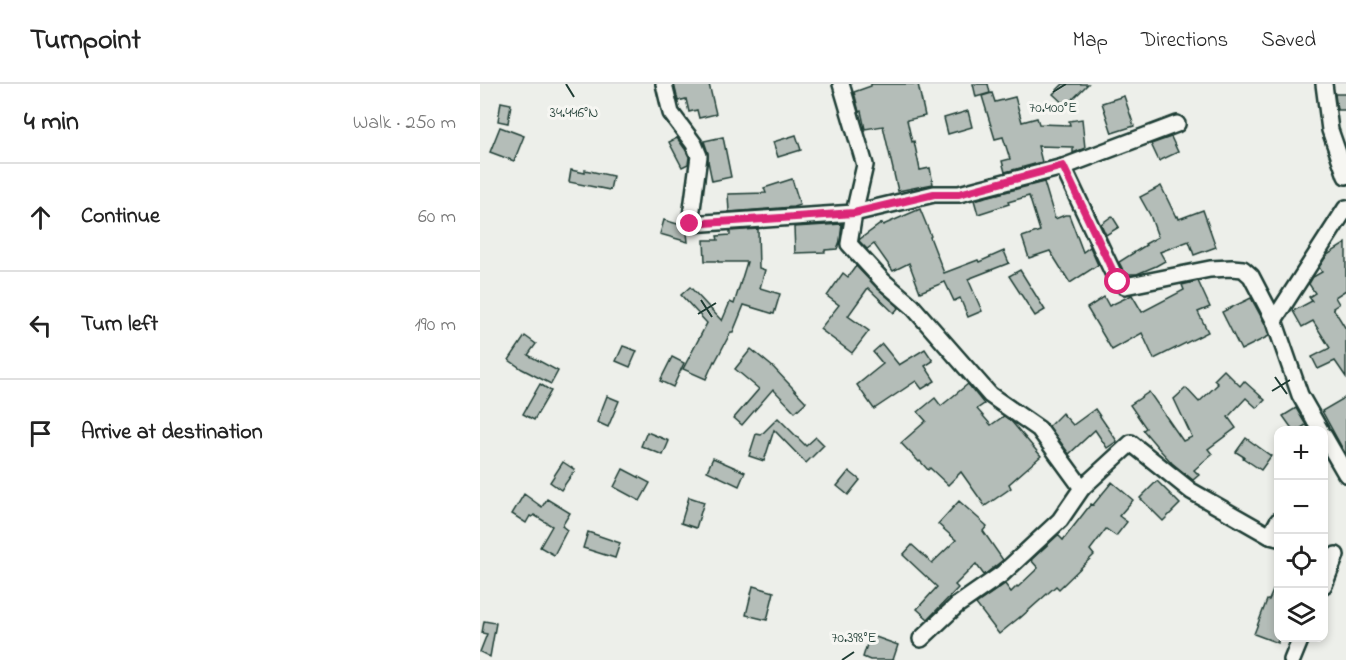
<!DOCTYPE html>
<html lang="en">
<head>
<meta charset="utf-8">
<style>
  body { margin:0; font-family:"Indie Flower",sans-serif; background:#f6f6f6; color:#222 }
  .controls { position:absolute; right:18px; bottom:18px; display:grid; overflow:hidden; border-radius:12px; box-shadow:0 3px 9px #0003 }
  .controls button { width:54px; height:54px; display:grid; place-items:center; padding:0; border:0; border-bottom:2px solid #e0e0e0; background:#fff; color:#222; font:30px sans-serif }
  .stop { position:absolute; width:18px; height:18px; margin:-14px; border:4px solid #db2777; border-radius:50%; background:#fff }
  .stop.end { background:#db2777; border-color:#fff; box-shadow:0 2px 6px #0008 }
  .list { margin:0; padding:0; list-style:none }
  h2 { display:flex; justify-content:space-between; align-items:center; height:78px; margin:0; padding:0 24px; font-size:26px }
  h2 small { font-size:20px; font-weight:400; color:#767676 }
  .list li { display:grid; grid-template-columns:39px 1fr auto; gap:18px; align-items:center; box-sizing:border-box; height:108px; padding:0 24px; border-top:2px solid #e0e0e0 }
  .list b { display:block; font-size:22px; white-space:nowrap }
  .list em { font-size:20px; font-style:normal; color:#767676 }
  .icon { flex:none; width:33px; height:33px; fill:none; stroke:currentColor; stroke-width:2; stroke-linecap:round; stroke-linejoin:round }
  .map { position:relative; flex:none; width:866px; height:576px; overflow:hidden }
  header { display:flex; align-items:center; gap:36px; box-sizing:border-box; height:84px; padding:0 30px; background:#fff; border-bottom:2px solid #e0e0e0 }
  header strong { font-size:28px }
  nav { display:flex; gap:33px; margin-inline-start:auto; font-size:21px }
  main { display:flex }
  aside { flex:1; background:#fff }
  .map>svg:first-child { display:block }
  .building { fill:#b4bdb8; stroke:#1f3d34; stroke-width:1.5 }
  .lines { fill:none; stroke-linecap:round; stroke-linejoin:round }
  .street-casing { stroke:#1f3d34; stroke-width:20 }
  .street { stroke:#f6f6f2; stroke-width:15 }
  .route { stroke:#db2777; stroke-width:8 }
  .ticks { fill:none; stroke:#1f3d34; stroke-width:2 }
  .ticks-label { font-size:15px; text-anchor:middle; fill:#1f3d34; stroke:#f6f6f2; stroke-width:6; stroke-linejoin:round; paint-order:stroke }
</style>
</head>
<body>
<header>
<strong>Turnpoint</strong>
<nav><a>Map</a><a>Directions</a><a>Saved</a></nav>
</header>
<main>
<aside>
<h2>4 min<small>Walk · 250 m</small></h2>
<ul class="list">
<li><svg class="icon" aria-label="ahead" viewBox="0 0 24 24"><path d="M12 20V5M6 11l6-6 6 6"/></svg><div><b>Continue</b></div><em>60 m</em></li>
<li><svg class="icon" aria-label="left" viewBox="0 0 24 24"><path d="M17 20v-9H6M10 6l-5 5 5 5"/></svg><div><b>Turn left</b></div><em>190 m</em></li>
<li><svg class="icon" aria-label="arrive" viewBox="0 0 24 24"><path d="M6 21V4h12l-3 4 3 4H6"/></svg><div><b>Arrive at destination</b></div></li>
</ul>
</aside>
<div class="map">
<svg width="866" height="576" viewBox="0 0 866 576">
  <rect width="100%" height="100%" fill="#edefea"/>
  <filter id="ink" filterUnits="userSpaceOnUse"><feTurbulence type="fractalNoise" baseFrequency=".0167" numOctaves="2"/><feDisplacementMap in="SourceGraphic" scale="12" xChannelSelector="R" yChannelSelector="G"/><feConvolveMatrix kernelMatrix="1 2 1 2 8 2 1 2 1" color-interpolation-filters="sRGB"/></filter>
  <g filter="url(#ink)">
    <!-- building -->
    <g class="building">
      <polygon points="194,0 229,0 236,30 219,34 217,26 209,28 206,15 198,17"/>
      <polygon points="391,0 438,0 445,32 427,36 432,58 434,57 440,86 450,84 453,100 418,107 403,42 385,45 381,27 379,28 374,8 391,2"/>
      <polygon points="493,0 508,0 510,9 496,13"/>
      <polygon points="583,0 608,0 586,22 573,10"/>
      <polygon points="512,9 515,18 535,13 542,38 557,34 559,40 590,41 589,37 602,35 605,64 593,69 593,63 558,62 562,78 525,88 522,77 530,75 523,53 515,55 502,12"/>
      <polygon points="855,10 866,10 866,26 857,26"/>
      <polygon points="644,12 654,42 632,49 622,19"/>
      <polygon points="21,18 31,20 28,39 18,37"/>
      <polygon points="488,27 492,43 468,50 464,34"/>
      <polygon points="20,43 44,52 34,77 10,68"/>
      <polygon points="316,51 321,66 298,73 293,58"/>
      <polygon points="243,53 251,93 232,97 228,77 228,69 224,57"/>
      <polygon points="691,53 698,68 679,77 671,60"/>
      <polygon points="197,54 205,65 209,73 208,80 202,83 189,58"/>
      <polygon points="91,86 105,89 105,86 133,92 130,106 89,98"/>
      <polygon points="312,95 320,121 313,123 249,128 248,110 286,109 284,104"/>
      <polygon points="564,98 575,135 585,131 589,131 603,168 610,163 618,181 590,199 570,167 549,174 542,153 560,147 549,112 528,118 529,120 498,130 494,116"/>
      <polygon points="681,102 696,133 698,132 699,135 723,126 736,163 714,171 709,157 680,168 685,177 676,182 657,190 645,190 639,178 666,161 665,160 678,153 670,131 660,113"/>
      <polygon points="440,125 451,152 450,153 464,189 498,176 499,178 524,167 529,179 488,195 502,227 488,233 480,214 474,217 465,198 440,208 429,179 413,187 394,160 387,165 379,157 380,155 402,139 403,141"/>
      <polygon points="632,132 639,143 626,151 621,140"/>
      <polygon points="184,136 201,141 202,145 207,149 208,158 180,150"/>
      <polygon points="362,140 360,157 357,165 345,166 345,168 315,169 314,143"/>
      <polygon points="278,145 279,184 285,186 280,204 300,210 294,230 264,221 253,248 251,248 235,278 234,277 226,295 203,285 227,239 201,211 210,203 242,237 250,218 254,220 267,178 238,178 238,177 225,177 224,156 238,156 237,152 250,151 250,147"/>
      <polygon points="866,159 866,206 855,213 859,220 853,224 866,245 866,293 855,277 838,285 832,273 850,264 833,237 822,243 813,227 832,217 829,213 835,209 829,200 833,193 842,188 839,183 847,171"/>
      <polygon points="376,182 397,204 419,223 414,229 388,204 368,232 389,247 372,269 340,245 359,221 347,212 363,189 368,193"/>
      <polygon points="540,186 565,226 555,232 529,192"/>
      <polygon points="718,197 730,223 718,228 728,248 674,275 662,249 632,266 607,224 624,213 629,222 652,211 662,228 704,206 702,201"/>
      <polygon points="771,214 785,240 789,252 761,266 742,228"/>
      <polygon points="45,252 56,260 48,271 78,287 71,300 42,285 29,276"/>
      <polygon points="402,260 419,281 445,265 453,277 445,282 455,297 442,305 436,297 394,325 377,301 403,280 393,268"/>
      <polygon points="143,262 157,267 150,283 136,277"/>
      <polygon points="271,265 294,284 326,318 315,328 293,305 262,341 254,334 279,305 255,285"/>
      <polygon points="192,273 204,279 193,303 180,297"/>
      <polygon points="744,286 760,302 764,297 785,316 777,324 766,314 748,333 756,344 728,365 732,370 714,386 719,391 713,396 692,379 680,366 663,346 666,344 650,321 669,308 703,357 712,353 694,315 706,304 719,318 738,300 734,296"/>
      <polygon points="60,300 71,307 54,336 43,330"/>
      <polygon points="488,300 504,320 497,325 511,341 524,332 531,337 561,372 529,400 531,404 505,422 481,388 468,401 450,384 448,386 440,377 439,378 421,359 446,337 438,328 455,314 461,322"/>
      <polygon points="127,312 139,317 128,343 117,338"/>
      <polygon points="866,313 866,371 842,327"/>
      <polygon points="816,324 826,341 818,346 813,346 803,332"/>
      <polygon points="615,325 637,357 627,364 615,346 589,370 569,342 582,329 593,341"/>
      <polygon points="298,334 326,362 336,353 344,361 326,379 294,346 284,377 269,372 276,350 281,351"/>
      <polygon points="167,348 189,357 183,371 161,362"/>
      <polygon points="766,354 791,372 781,386 763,374 764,373 756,368"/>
      <polygon points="233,374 265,388 259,402 227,387"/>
      <polygon points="83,378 95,386 81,406 70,398"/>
      <polygon points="143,385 170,399 160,417 134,403"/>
      <polygon points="369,387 380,396 368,411 357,402"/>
      <polygon points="677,397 700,420 683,437 660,414"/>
      <polygon points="632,398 653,416 639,432 647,438 636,452 626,445 610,466 614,471 579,505 576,502 540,534 540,533 519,550 496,520 525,500 531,508 537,502 538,503 558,484 551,476 578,451 583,456 611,420 613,421"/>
      <polygon points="44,410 62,423 67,415 90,429 82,442 87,446 74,471 60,463 72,442 54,431 52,433 50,432 46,439 32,430"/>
      <polygon points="209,413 224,418 216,444 201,439"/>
      <polygon points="479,417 507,442 503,447 523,476 504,491 496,480 475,501 478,504 448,535 437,525 457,503 423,471 432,461 452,479 476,456 458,440"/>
      <polygon points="108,448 140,459 135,474 103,464"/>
      <polygon points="798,495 798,559 774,550 787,516 789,516"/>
      <polygon points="273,502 294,508 287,536 266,531"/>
      <polygon points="4,537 16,539 10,573 0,568 7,550 2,549"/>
      <polygon points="390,551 418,561 413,576 390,576 383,573"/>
    </g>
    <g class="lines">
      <defs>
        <g id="street">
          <polyline points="184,0 191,29 214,60 219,72 210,140 374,129 454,110 479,110 583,83 697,40"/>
          <polyline points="361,0 385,81 374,129 369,160 403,197 432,222 510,311 559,345 602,404 651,359 711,407 790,452 798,454"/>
          <polyline points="844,0 850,46 866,92"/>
          <polyline points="583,83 635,193 638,198 645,202 730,185 752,184 763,185 771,192 794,236 820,311 840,346"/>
          <polyline points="794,236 866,124"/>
          <polyline points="844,352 866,390"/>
          <polyline points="790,452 798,437"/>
          <polyline points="844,501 856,471"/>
          <polyline points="441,555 476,522 522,490 580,436 602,404"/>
          <polyline points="812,576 821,554"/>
        </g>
      </defs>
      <!-- street casing -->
      <use href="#street" class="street-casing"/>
      <!-- street -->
      <use href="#street" class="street"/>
    </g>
  </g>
  <g class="lines" filter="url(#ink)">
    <!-- route -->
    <polyline class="route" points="210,140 374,129 454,110 479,110 583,82 638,198"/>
  </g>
  <!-- ticks -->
  <path class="ticks" d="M86 0 94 13M573 8 586 0M221 216 232 233M218 230 236 219M795 293 807 310M792 307 810 296M362 576 374 568"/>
  <g class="ticks-label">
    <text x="573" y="28">70.400°E</text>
    <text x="94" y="33">34.446°N</text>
    <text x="374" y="558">70.398°E</text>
  </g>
</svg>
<div class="controls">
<button>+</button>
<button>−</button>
<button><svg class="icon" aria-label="locate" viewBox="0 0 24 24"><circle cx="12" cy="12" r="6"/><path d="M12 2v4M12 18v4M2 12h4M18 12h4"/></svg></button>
<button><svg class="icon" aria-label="layers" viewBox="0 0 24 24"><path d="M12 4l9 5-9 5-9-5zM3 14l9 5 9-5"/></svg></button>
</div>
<div class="stop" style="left:638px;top:198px"></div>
<div class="stop end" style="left:210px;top:140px"></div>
</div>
</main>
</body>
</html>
